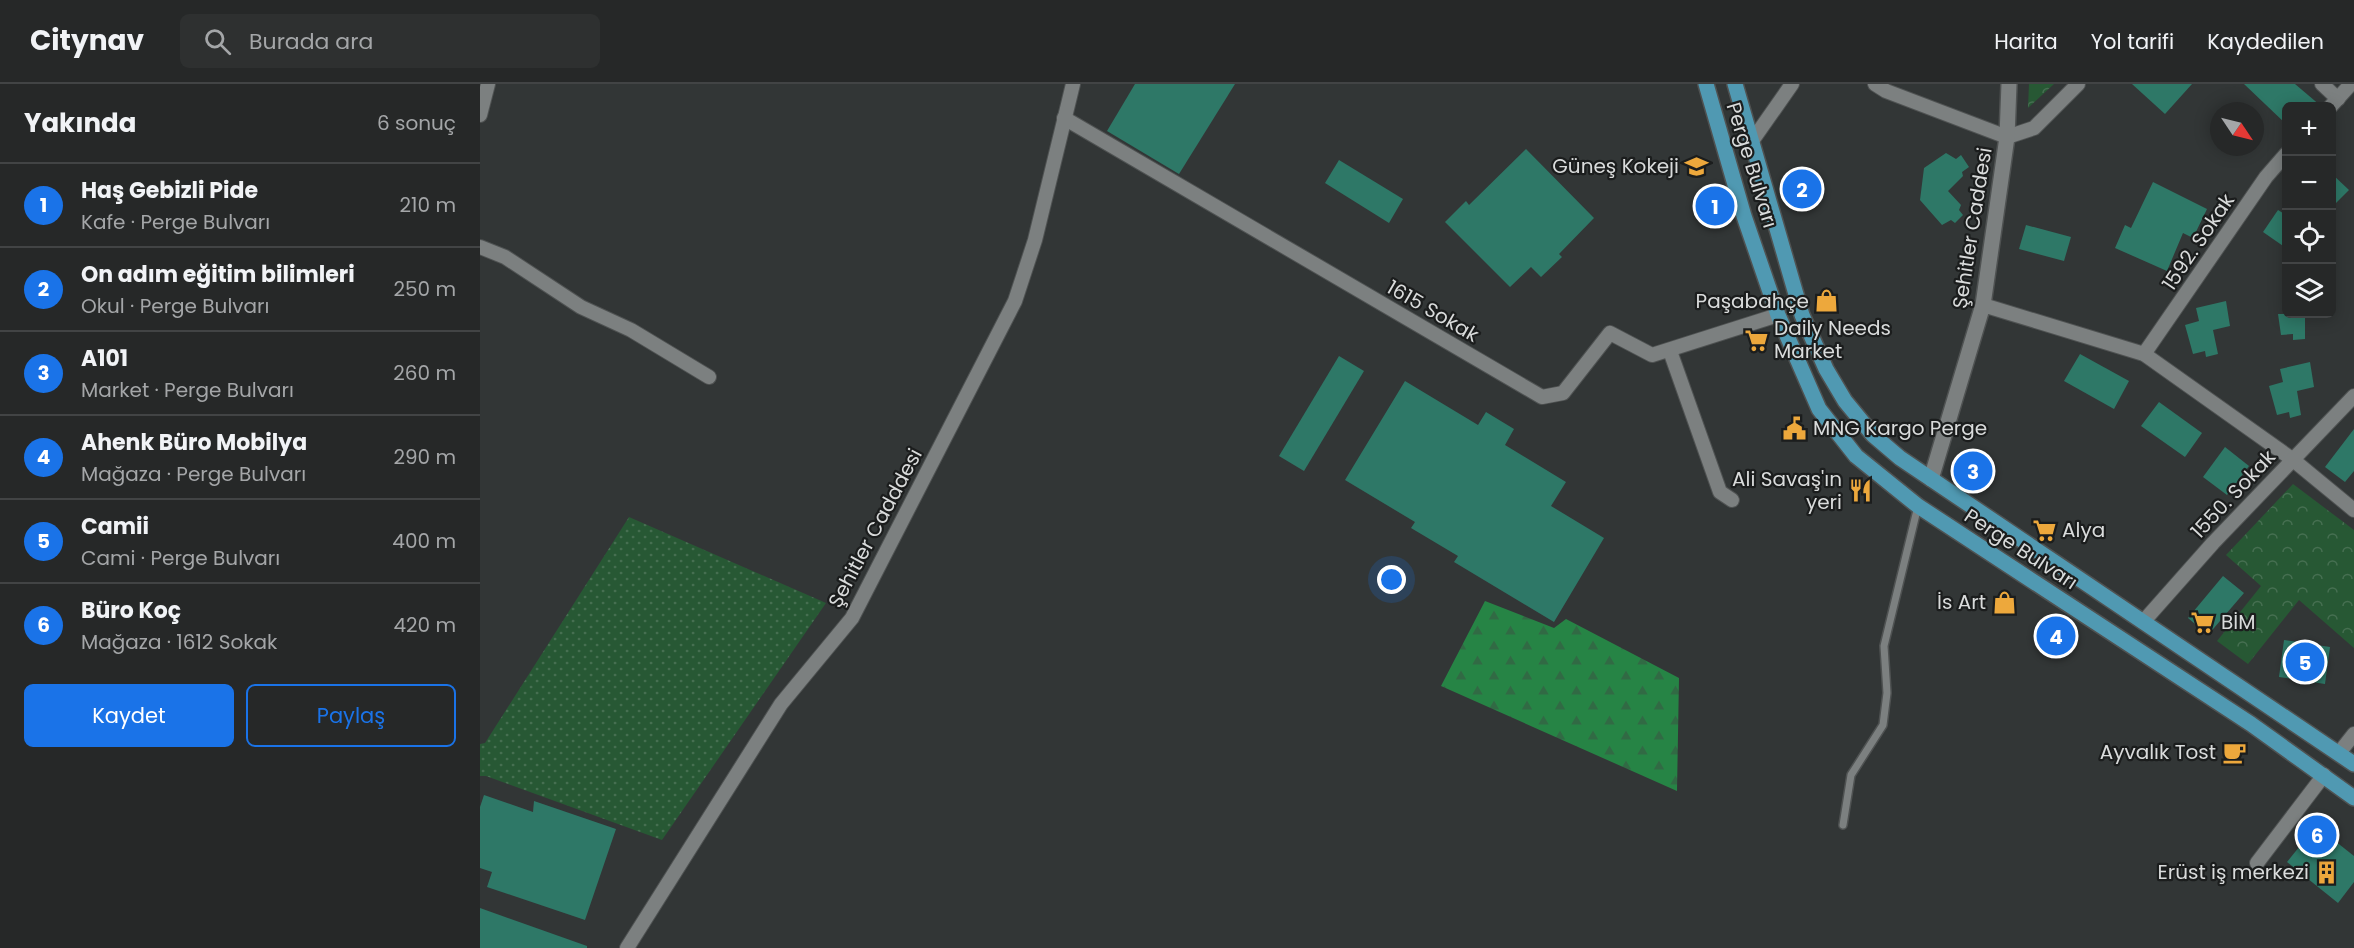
<!DOCTYPE html>
<html lang="tr">
<head>
<meta charset="utf-8">
<style>
  body { margin:0; font-family:Poppins,sans-serif; background:#2e3030; color:#f1f3f6 }
  .controls { position:absolute; right:18px; top:18px; display:grid; overflow:hidden; border-radius:9px; box-shadow:0 3px 15px #0003 }
  .controls button { width:54px; height:54px; display:grid; place-items:center; padding:0; border:0; border-bottom:2px solid #424445; background:#262828; color:#f1f3f6; font:30px sans-serif }
  .compass { position:absolute; left:1730px; top:18px; width:54px; height:54px; border-radius:50%; background:#262828; box-shadow:0 3px 15px #0003; rotate:125deg }
  .you { position:absolute; left:912px; top:496px; width:21px; height:21px; margin:-15px; border:4px solid #fff; border-radius:50%; background:#1a73e8; box-shadow:0 0 0 9px #1a73e833 }
  .badge { display:grid; place-items:center; width:39px; height:39px; border-radius:50%; background:#1a73e8; color:#fff; font-size:20px; font-weight:700 }
  .pin { position:absolute; translate:-50% -50%; border:3px solid #fff; box-shadow:0 2px 6px #0006 }
  .list { margin:0; padding:0; list-style:none }
  h2 { display:flex; justify-content:space-between; align-items:center; height:78px; margin:0; padding:0 24px; font-size:26px }
  h2 small { font-size:20px; font-weight:400; color:#a4a6a8 }
  .list li { display:grid; grid-template-columns:39px 1fr auto; gap:18px; align-items:center; box-sizing:border-box; height:84px; padding:0 24px; border-top:2px solid #424445 }
  .list b { display:block; font-size:22px; white-space:nowrap }
  .list p { margin:0; font-size:20px; white-space:nowrap; color:#a4a6a8 }
  .list em { font-size:20px; font-style:normal; color:#a4a6a8 }
  .actions { display:flex; gap:12px; padding:18px 24px }
  .actions a { flex:1; padding:14px 0; border:2px solid #1a73e8; border-radius:9px; text-align:center; font-size:21px; color:#1a73e8 }
  .actions .main { background:#1a73e8; color:#fff }
  .icon { flex:none; width:33px; height:33px; fill:none; stroke:currentColor; stroke-width:2; stroke-linecap:round; stroke-linejoin:round }
  .map { position:relative; flex:none; width:1874px; height:864px; overflow:hidden }
  header { display:flex; align-items:center; gap:36px; box-sizing:border-box; height:84px; padding:0 30px; background:#262828; border-bottom:2px solid #424445 }
  header strong { font-size:28px }
  nav { display:flex; gap:33px; margin-inline-start:auto; font-size:21px }
  .search { width:420px; height:54px; background:#2e3030; display:flex; align-items:center; gap:15px; box-sizing:border-box; padding:0 21px; border-radius:9px; color:#a4a6a8; font-size:22px }
  main { display:flex }
  aside { flex:1; background:#262828 }
  .map>svg:first-child { display:block }
  .grass { fill:url(#grass-dots) }
  .forest { fill:url(#forest-firs) }
  .park { fill:url(#park-crowns) }
  .building { fill:#2e7867 }
  .lines { fill:none; stroke-linecap:round; stroke-linejoin:round }
  .service-casing { stroke:#4f5252; stroke-width:10 }
  .minor-casing { stroke:#4f5252; stroke-width:16 }
  .tertiary-casing { stroke:#4f5252; stroke-width:18 }
  .primary-casing { stroke:#4f5252; stroke-width:18 }
  .service { stroke:#7c8080; stroke-width:7 }
  .minor { stroke:#7c8080; stroke-width:14 }
  .tertiary { stroke:#7c8080; stroke-width:15 }
  .primary { stroke:#5099b2; stroke-width:15 }
  .labels { text-anchor:middle; dominant-baseline:central; stroke-width:4.5; stroke-linejoin:round; paint-order:stroke }
  .street-label { font-size:20px; fill:#d9dbdb; stroke:#1b1d1d }
  .poi-label { font-size:20px; fill:#d9dbdb; stroke:#1b1d1d; text-anchor:end }
</style>
</head>
<body>
<header>
<strong>Citynav</strong>
<div class="search"><svg class="icon" aria-label="search" viewBox="0 0 24 24"><circle cx="10" cy="10" r="6"/><path d="M15 15l6 6"/></svg>Burada ara</div>
<nav><a>Harita</a><a>Yol tarifi</a><a>Kaydedilen</a></nav>
</header>
<main>
<aside>
<h2>Yakında<small>6 sonuç</small></h2>
<ul class="list">
<li><span class="badge">1</span><div><b>Haş Gebizli Pide</b><p>Kafe · Perge Bulvarı</p></div><em>210 m</em></li>
<li><span class="badge">2</span><div><b>On adım eğitim bilimleri</b><p>Okul · Perge Bulvarı</p></div><em>250 m</em></li>
<li><span class="badge">3</span><div><b>A101</b><p>Market · Perge Bulvarı</p></div><em>260 m</em></li>
<li><span class="badge">4</span><div><b>Ahenk Büro Mobilya</b><p>Mağaza · Perge Bulvarı</p></div><em>290 m</em></li>
<li><span class="badge">5</span><div><b>Camii</b><p>Cami · Perge Bulvarı</p></div><em>400 m</em></li>
<li><span class="badge">6</span><div><b>Büro Koç</b><p>Mağaza · 1612 Sokak</p></div><em>420 m</em></li>
</ul>
<div class="actions"><a class="main">Kaydet</a><a>Paylaş</a></div>
</aside>
<div class="map">
<svg width="1874" height="864" viewBox="0 0 1874 864">
  <defs>
    <pattern id="grass-dots" width="8" height="8" patternUnits="userSpaceOnUse" patternTransform="scale(1.5)"><rect width="8" height="8" fill="#275834"/><path d="M2 2h.1M6 6h.1" fill="none" stroke="#466f51" stroke-width="1.8" stroke-linecap="round"/></pattern>
    <pattern id="forest-firs" width="22" height="20" patternUnits="userSpaceOnUse" patternTransform="scale(1.5)"><rect width="22" height="20" fill="#268445"/><path d="M5 1l3.5 6h-7zM16 11l3.5 6h-7z" fill="#316a44"/></pattern>
    <pattern id="park-crowns" width="20" height="18" patternUnits="userSpaceOnUse" patternTransform="scale(1.5)"><rect width="20" height="18" fill="#275834"/><path d="M2 6a3 3 0 1 1 6 0M12 15a3 3 0 1 1 6 0" fill="none" stroke="#466f51"/></pattern>
  </defs>
  <rect width="100%" height="100%" fill="#323636"/>
  <!-- grass -->
  <polygon class="grass" points="149,433 346,519 182,756 6,692 0,692 0,660 5,659"/>
  <!-- forest -->
  <polygon class="forest" points="1005,517 1074,544 1086,535 1199,594 1197,707 961,602"/>
  <!-- park -->
  <g class="park">
    <polygon points="1549,0 1574,0 1548,24"/>
    <polygon points="1813,400 1874,446 1874,564 1819,516 1768,580 1737,557 1781,502 1746,471"/>
  </g>
  <!-- building -->
  <g class="building">
    <polygon points="655,0 755,0 699,90 627,47"/>
    <polygon points="1652,0 1712,0 1685,30"/>
    <polygon points="1764,0 1815,0 1841,22 1806,22 1806,40"/>
    <polygon points="1046,65 1114,134 1079,170 1082,173 1061,193 1051,183 1030,203 965,138 986,117 989,121"/>
    <polygon points="1466,69 1476,75 1481,71 1489,83 1482,88 1483,92 1468,107 1481,121 1479,126 1483,131 1475,139 1471,136 1462,141 1440,116 1444,84"/>
    <polygon points="859,76 923,115 909,139 845,99"/>
    <polygon points="1851,89 1869,106 1851,124"/>
    <polygon points="1673,98 1727,125 1713,154 1703,149 1687,187 1635,164 1645,141 1651,144"/>
    <polygon points="1798,126 1806,131 1806,164 1783,148"/>
    <polygon points="1546,141 1591,153 1584,177 1539,165"/>
    <polygon points="1746,217 1750,242 1733,246 1738,270 1726,273 1725,267 1713,270 1705,241 1719,237 1716,224"/>
    <polygon points="1798,230 1825,230 1825,255 1813,256 1813,250 1801,251"/>
    <polygon points="1600,270 1649,297 1634,325 1584,297"/>
    <polygon points="859,272 884,287 824,387 799,372"/>
    <polygon points="1830,278 1834,303 1817,307 1821,331 1810,334 1809,328 1797,331 1789,302 1803,298 1800,285"/>
    <polygon points="925,297 998,341 1006,328 1034,345 1025,361 1086,398 1071,422 1124,454 1074,538 974,478 978,472 931,444 935,438 865,396"/>
    <polygon points="1679,318 1722,349 1705,373 1661,342"/>
    <polygon points="1874,345 1874,387 1865,398 1845,383"/>
    <polygon points="1745,363 1769,382 1747,411 1723,393"/>
    <polygon points="1743,492 1764,509 1728,551 1708,534"/>
    <polygon points="1804,556 1850,563 1845,600 1799,593"/>
    <polygon points="4,711 53,728 54,717 136,745 105,836 7,803 12,788 0,784 0,723"/>
    <polygon points="1836,742 1874,772 1874,798 1858,819 1807,778"/>
    <polygon points="0,824 107,862 107,864 0,864"/>
  </g>
  <g class="lines">
    <defs>
      <polyline id="service" points="1363,741 1371,691 1403,641 1407,609 1404,562 1438,422"/>
      <g id="minor">
        <polyline points="1395,0 1406,7 1527,53 1554,44 1598,0"/>
        <polyline points="1842,0 1858,15"/>
        <polyline points="1851,22 1871,0"/>
        <polyline points="0,31 8,0"/>
        <polyline points="584,34 1062,313 1083,309 1130,249 1172,271 1298,231"/>
        <polyline points="1272,57 1312,0"/>
        <polyline points="0,163 25,173 101,223 151,246 229,293"/>
        <polyline points="1503,221 1664,270 1812,375 1874,426"/>
        <polyline points="1190,267 1240,408 1252,416"/>
        <polyline points="1664,270 1786,93 1806,70"/>
        <polyline points="1663,538 1733,459 1874,312"/>
        <polyline points="1859,669 1874,650"/>
        <polyline points="1777,779 1844,691"/>
        <polyline points="147,864 301,620 372,534 535,217 555,156 593,0"/>
      </g>
      <polyline id="tertiary" points="1451,395 1503,221 1527,53 1529,0"/>
      <g id="primary">
        <polyline points="1226,0 1264,132 1298,231 1339,325 1376,372 1438,422 1771,640 1874,714"/>
        <polyline points="1255,0 1322,231 1346,285 1365,317 1393,351 1420,374 1874,680"/>
      </g>
    </defs>
    <!-- service casing -->
    <use href="#service" class="service-casing"/>
    <!-- minor casing -->
    <use href="#minor" class="minor-casing"/>
    <!-- tertiary casing -->
    <use href="#tertiary" class="tertiary-casing"/>
    <!-- primary casing -->
    <use href="#primary" class="primary-casing"/>
    <!-- service -->
    <use href="#service" class="service"/>
    <!-- minor -->
    <use href="#minor" class="minor"/>
    <!-- tertiary -->
    <use href="#tertiary" class="tertiary"/>
    <!-- primary -->
    <use href="#primary" class="primary"/>
  </g>
  <!-- icons -->
  <defs>
    <symbol id="school-bare" viewBox="-9 -9 18 18"><path d="M0-5L7-2L0 1L-7-2ZM-4 1L0 2.5L4 1V4Q0 6-4 4Z" fill="#eda83c" stroke="#1b1d1d" stroke-width="2.5" paint-order="stroke"/></symbol>
    <symbol id="shop-bare" viewBox="-9 -9 18 18"><path d="M-5-2.5h2.3a2.7 3.5 0 0 1 5.4 0H5L5.5 6h-11ZM-1.5-2.5h3a1.5 2.3 0 0 0-3 0Z" fill="#eda83c" stroke="#1b1d1d" stroke-width="2.5" paint-order="stroke"/></symbol>
    <symbol id="supermarket-bare" viewBox="-9 -9 18 18"><path d="M-6-5.5h2.5l.6 2H6L4.5 2H-2.5L-4.4-4H-6ZM-1.5 3.2a1.3 1.3 0 1 0 .1 0ZM3 3.2a1.3 1.3 0 1 0 .1 0Z" fill="#eda83c" stroke="#1b1d1d" stroke-width="2.5" paint-order="stroke"/></symbol>
    <symbol id="civic-bare" viewBox="-9 -9 18 18"><path d="M-.6-6.5H3V-4.5H.6V-3L4-1V1h2V6H-6V1h2V-1L-.6-3ZM-1.2 2.5V6h2.4V2.5Z" fill="#eda83c" stroke="#1b1d1d" stroke-width="2.5" paint-order="stroke"/></symbol>
    <symbol id="restaurant-bare" viewBox="-9 -9 18 18"><path d="M-5-6h1v4h1v-4h1v4h1v-4h1v5L-1.5 .5V6h-2V.5L-5-1ZM5-6V6H3V1.5H1.5Q1.5-4 5-6Z" fill="#eda83c" stroke="#1b1d1d" stroke-width="2.5" paint-order="stroke"/></symbol>
    <symbol id="cafe-bare" viewBox="-9 -9 18 18"><path d="M-5.5-4.5H6V0H3Q3 3.5 0 3.5H-2.5Q-5.5 3.5-5.5 0ZM3-3.2v2h1.7v-2ZM-6 4.5H4V6H-6Z" fill="#eda83c" stroke="#1b1d1d" stroke-width="2.5" paint-order="stroke"/></symbol>
    <symbol id="building-bare" viewBox="-9 -9 18 18"><path d="M-4-6H4V6H1V3H-1V6H-4ZM-2.5-4.3h1.7v1.8h-1.7ZM.8-4.3h1.7v1.8H.8ZM-2.5-1h1.7V.8h-1.7ZM.8-1h1.7V.8H.8Z" fill="#eda83c" stroke="#1b1d1d" stroke-width="2.5" paint-order="stroke"/></symbol>
  </defs>
  <g fill-rule="evenodd">
    <use href="#school-bare" x="1200" y="66" width="33" height="33"/>
    <use href="#shop-bare" x="1330" y="200" width="33" height="33"/>
    <use href="#supermarket-bare" x="1260" y="240" width="33" height="33"/>
    <use href="#civic-bare" x="1298" y="328" width="33" height="33"/>
    <use href="#restaurant-bare" x="1364" y="390" width="33" height="33"/>
    <use href="#supermarket-bare" x="1548" y="430" width="33" height="33"/>
    <use href="#shop-bare" x="1508" y="502" width="33" height="33"/>
    <use href="#supermarket-bare" x="1706" y="522" width="33" height="33"/>
    <use href="#cafe-bare" x="1738" y="652" width="33" height="33"/>
    <use href="#building-bare" x="1830" y="772" width="33" height="33"/>
  </g>
  <g class="labels">
    <!-- street labels -->
    <g class="street-label">
      <text transform="translate(1272 81) rotate(73)">Perge Bulvarı</text>
      <text transform="translate(1492 144) rotate(-81)">Şehitler Caddesi</text>
      <text transform="translate(1718 158) rotate(-56)">1592. Sokak</text>
      <text transform="translate(953 227) rotate(30)">1615 Sokak</text>
      <text transform="translate(1753 410) rotate(-47)">1550. Sokak</text>
      <text transform="translate(395 444) rotate(-62)">Şehitler Cadddesi</text>
      <text transform="translate(1541 465) rotate(33)">Perge Bulvarı</text>
    </g>
    <!-- poi labels -->
    <g class="poi-label">
      <text x="1199" y="82">Güneş Kokeji</text>
      <text x="1329" y="217">Paşabahçe</text>
      <text x="1294" y="244" text-anchor="start">Daily Needs<tspan x="1294" dy="23">Market</tspan></text>
      <text x="1333" y="344" text-anchor="start">MNG Kargo Perge</text>
      <text x="1362" y="395">Ali Savaş'ın<tspan x="1362" dy="23">yeri</tspan></text>
      <text x="1582" y="446" text-anchor="start">Alya</text>
      <text x="1506" y="518">İs Art</text>
      <text x="1741" y="538" text-anchor="start">BİM</text>
      <text x="1736" y="668">Ayvalık Tost</text>
      <text x="1829" y="788">Erüst iş merkezi</text>
    </g>
  </g>
</svg>
<div class="controls">
<button>+</button>
<button>−</button>
<button><svg class="icon" aria-label="locate" viewBox="0 0 24 24"><circle cx="12" cy="12" r="6"/><path d="M12 2v4M12 18v4M2 12h4M18 12h4"/></svg></button>
<button><svg class="icon" aria-label="layers" viewBox="0 0 24 24"><path d="M12 4l9 5-9 5-9-5zM3 14l9 5 9-5"/></svg></button>
</div>
<svg class="compass" viewBox="-18 -18 36 36"><path d="M0-13l5 13h-10z" fill="#e53935"/><path d="M0 13l5-13h-10z" fill="#a4a6a8"/></svg>
<div class="you"></div>
<div class="pin badge" style="left:1235px;top:122px">1</div>
<div class="pin badge" style="left:1322px;top:105px">2</div>
<div class="pin badge" style="left:1493px;top:387px">3</div>
<div class="pin badge" style="left:1576px;top:552px">4</div>
<div class="pin badge" style="left:1825px;top:578px">5</div>
<div class="pin badge" style="left:1837px;top:751px">6</div>
</div>
</main>
</body>
</html>
